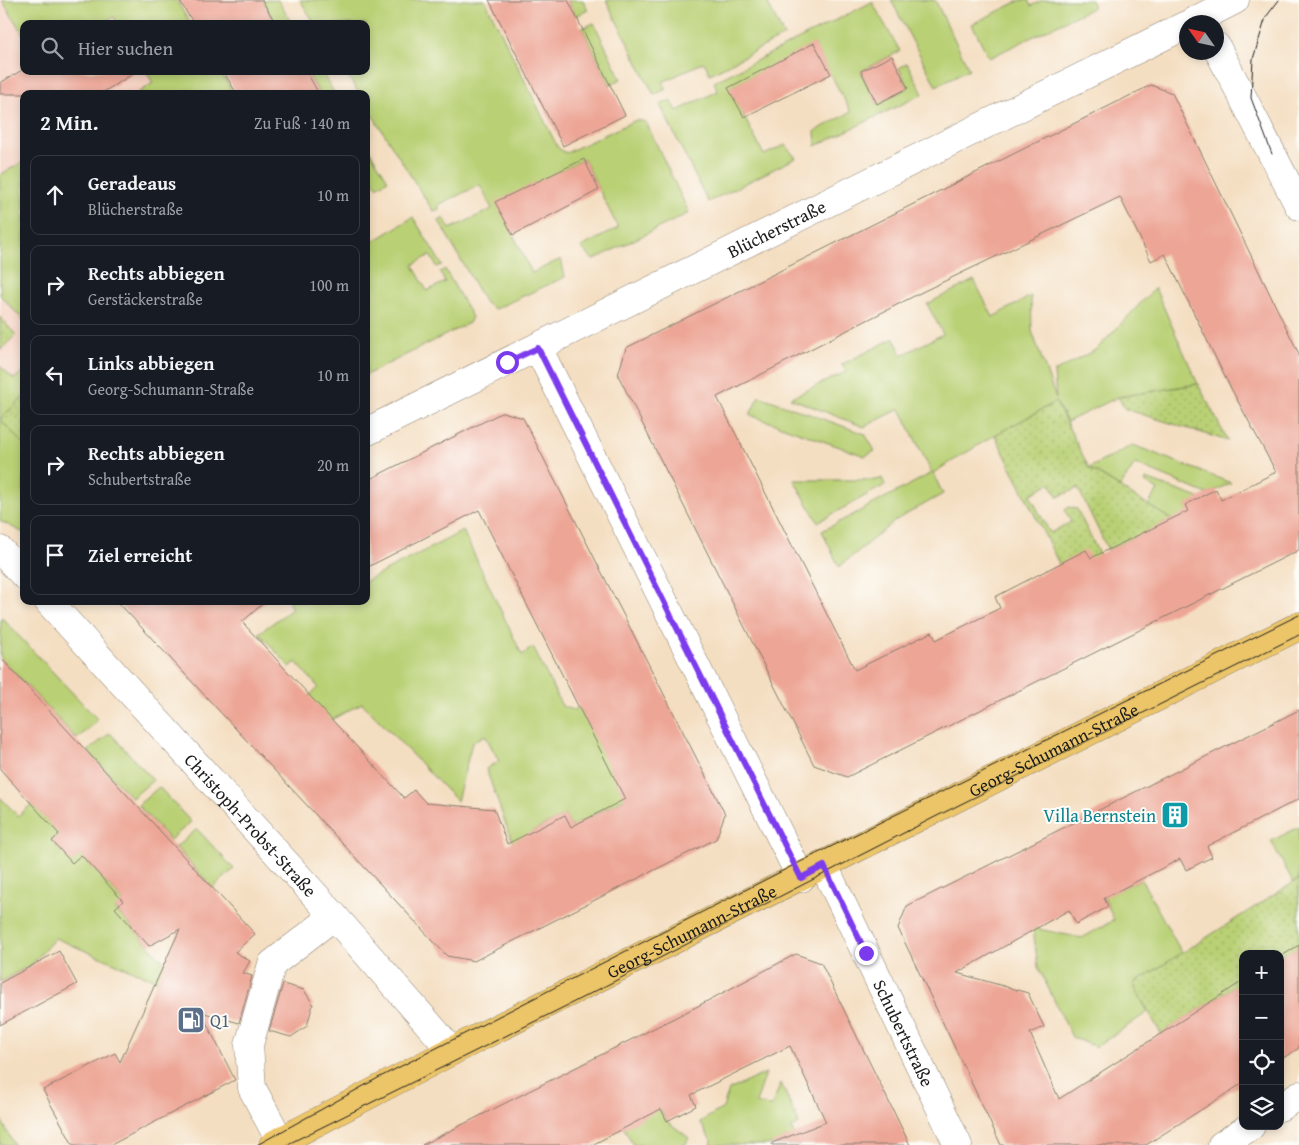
<!DOCTYPE html>
<html lang="de">
<head>
<meta charset="utf-8">
<style>
  body { margin:0; font-family:"Gentium Book Plus",serif; background:#20242c; color:#f1f3f6 }
  .controls { position:absolute; right:15px; bottom:15px; display:grid; overflow:hidden; border-radius:10px; box-shadow:0 2px 8px #0003 }
  .controls button { width:45px; height:45px; display:grid; place-items:center; padding:0; border:0; border-bottom:1px solid #363941; background:#171b24; color:#f1f3f6; font:25px sans-serif }
  .compass { position:absolute; left:1179px; top:15px; width:45px; height:45px; border-radius:50%; background:#171b24; box-shadow:0 2px 8px #0003; rotate:304deg }
  .stop { position:absolute; width:15px; height:15px; margin:-11px; border:4px solid #7c3aed; border-radius:50%; background:#fff }
  .stop.end { background:#7c3aed; border-color:#fff; box-shadow:0 1px 5px #0008 }
  .list { margin:0; padding:0; list-style:none }
  h2 { display:flex; justify-content:space-between; align-items:center; height:65px; margin:0; padding:0 20px; font-size:21px }
  h2 small { font-size:16px; font-weight:400; color:#9ea1a6 }
  .list li { display:grid; grid-template-columns:32px 1fr auto; gap:15px; align-items:center; box-sizing:border-box; height:80px; margin:0 10px 10px; padding:0 10px; border:1px solid #363941; border-radius:10px }
  .list b { display:block; font-size:19px; white-space:nowrap }
  .list p { margin:0; font-size:16px; white-space:nowrap; color:#9ea1a6 }
  .list em { font-size:16px; font-style:normal; color:#9ea1a6 }
  .icon { flex:none; width:28px; height:28px; fill:none; stroke:currentColor; stroke-width:2; stroke-linecap:round; stroke-linejoin:round }
  .map { position:relative; flex:none; width:1299px; height:1145px; overflow:hidden }
  .search { position:absolute; background:#171b24; box-shadow:0 2px 8px #0003; left:20px; top:20px; width:350px; height:55px; display:flex; align-items:center; gap:12px; box-sizing:border-box; padding:0 18px; border-radius:10px; color:#9ea1a6; font-size:19px }
  .panel { position:absolute; background:#171b24; box-shadow:0 2px 8px #0003; left:20px; top:90px; width:350px; height:515px; border-radius:10px }
  .map>svg:first-child { display:block }
  .built { fill:#f5d2c2 }
  .grass { fill:#b9d074; stroke:#6a7648 }
  .park { fill:url(#park-dots); stroke:#6a7648 }
  .building { fill:#eda696; fill-rule:evenodd }
  .lines { fill:none; stroke-linecap:round; stroke-linejoin:round }
  .minor-casing { stroke:#887d6e; stroke-width:29 }
  .major-casing { stroke:#887d6e; stroke-width:29 }
  .minor { stroke:#fff; stroke-width:28 }
  .major { stroke:#ecc569; stroke-width:28 }
  .tram { stroke:#1c1c1c; stroke-width:1 }
  .route { stroke:#7c3aed; stroke-width:6 }
  .labels { text-anchor:middle; dominant-baseline:central; stroke-width:4; stroke-linejoin:round; paint-order:stroke }
  .street-label { font-size:18px; fill:#1c1c1c; stroke:#fdfcf7 }
  .culture-label { font-size:18px; fill:#0d838f; stroke:#fdfcf7; text-anchor:end }
  .service-label { font-size:18px; fill:#4e5e75; stroke:#fdfcf7; text-anchor:start }
</style>
</head>
<body>
<div class="map">
<svg width="1299" height="1145" viewBox="0 0 1299 1145">
  <defs>
    <pattern id="park-dots" width="8" height="8" patternUnits="userSpaceOnUse" patternTransform="scale(1.25)"><rect width="8" height="8" fill="#b9d074"/><path d="M2 2h.1M6 6h.1" fill="none" stroke="#9eb264" stroke-width="1.8" stroke-linecap="round"/></pattern>
  </defs>
  <rect width="100%" height="100%" fill="#fdfcf7"/>
  <filter id="ink" filterUnits="userSpaceOnUse"><feTurbulence type="fractalNoise" baseFrequency=".02" numOctaves="2"/><feDisplacementMap in="SourceGraphic" scale="10" xChannelSelector="R" yChannelSelector="G"/><feConvolveMatrix kernelMatrix="1 2 1 2 8 2 1 2 1" color-interpolation-filters="sRGB"/></filter>
  <filter id="wash" filterUnits="userSpaceOnUse"><feTurbulence type="fractalNoise" baseFrequency=".0096" numOctaves="4" result="noise"/><feDisplacementMap in="SourceGraphic" scale="20" xChannelSelector="R" yChannelSelector="G"/><feGaussianBlur stdDeviation="1.12" result="paint"/><feColorMatrix in="noise" values="0 0 0 0 0 0 0 0 0 0 0 0 0 0 0 0 0 1.4 0 .05"/><feComposite in="paint" operator="in"/></filter>
  <g filter="url(#wash)">
    <rect width="100%" height="100%" fill="#f4dec1"/>
    <!-- built -->
    <polygon class="built" points="0,0 133,0 148,24 24,24 24,71 178,71 193,94 24,94 24,474 0,448 0,85 4,82 0,75"/>
    <!-- grass -->
    <g class="grass">
      <polygon points="2,0 176,0 191,24 118,24 114,17 101,24 24,24 24,36"/>
      <polygon points="266,0 278,0 292,24 276,24 263,2"/>
      <polygon points="300,0 485,0 558,148 566,153 636,120 646,122 689,213 593,260 581,247 618,228 584,159 510,196 511,230 532,273 561,259 565,277 495,309 485,303 439,221 444,218 450,229 492,209 480,185 438,205 440,209 433,211 366,105 366,94 359,94 345,71 366,71 366,24 315,24"/>
      <polygon points="568,0 583,0 588,10 576,16"/>
      <polygon points="606,0 766,0 784,36 710,74 704,62 663,82 666,89 654,95"/>
      <polygon points="891,0 935,0 969,69 936,86"/>
      <polygon points="1021,0 1028,0 1031,6 1043,0 1091,0 1094,7 989,58 972,24"/>
      <polygon points="872,2 900,51 861,71 877,104 908,88 899,68 907,63 923,94 816,146 815,131 851,112 814,44 729,88 764,155 785,145 796,158 708,202 660,105 671,100 677,111 718,91 714,82"/>
      <polygon points="594,23 621,79 610,85 582,28"/>
      <polygon points="146,71 220,71 234,94 136,94 153,83"/>
      <polygon points="306,71 321,71 335,94 320,94"/>
      <polygon points="366,145 388,180 377,187 366,169"/>
      <polygon points="24,161 24,321 0,295 0,175"/>
      <polygon points="413,217 442,265 437,267 430,255 413,265 427,291 445,282 440,272 445,269 472,317 469,323 366,375 366,246"/>
      <polygon points="974,280 993,317 1031,296 1032,331 1056,399 1054,372 1097,349 1155,288 1198,384 1118,397 1067,422 1056,402 995,435 933,473 943,494 896,520 839,567 822,531 932,473 900,409 864,427 790,398 848,371 841,365 894,338 902,355 943,334 927,304"/>
      <polygon points="0,366 14,379 24,371 24,397 0,419 24,445 24,533 0,521"/>
      <polygon points="759,396 865,434 875,451 865,456 750,415"/>
      <polygon points="1133,445 1231,483 1207,494 1135,464 1120,487 1089,468"/>
      <polygon points="882,478 885,485 818,522 794,480 877,480"/>
      <polygon points="1146,479 1199,498 1191,516 1175,522 1148,505 1158,490 1145,482"/>
      <polygon points="463,531 522,655 533,647 562,706 574,710 579,707 626,798 571,827 565,815 533,831 517,855 486,769 499,761 485,735 472,743 457,801 362,703 331,720 309,696 318,687 296,662 290,667 259,633 292,609 288,601 299,601 301,603 307,601 366,601 366,581"/>
      <polygon points="1,617 98,720 77,739 0,657"/>
      <polygon points="110,733 153,780 132,798 88,751"/>
      <polygon points="159,787 191,822 170,840 138,805"/>
      <polygon points="0,797 18,816 32,804 59,833 52,841 81,855 123,901 115,909 178,977 188,994 55,938 32,964 0,982"/>
      <polygon points="1299,827 1299,879 1293,882 1271,841"/>
      <polygon points="197,829 234,869 213,888 176,847"/>
      <polygon points="1141,879 1182,953 1133,984 1148,1012 1096,1047 1072,1037 1038,967 1033,928 1082,938 1114,920 1104,897"/>
      <polygon points="766,1073 756,1103 771,1107 781,1083 799,1124 791,1128 800,1145 711,1145 712,1142 700,1122 723,1108 729,1090"/>
      <polygon points="660,1108 667,1121 689,1138 685,1145 633,1145 624,1128"/>
      <polygon points="0,1117 14,1145 0,1145"/>
    </g>
    <!-- park -->
    <g class="park">
      <polygon points="0,317 16,335 0,350"/>
      <polygon points="1198,384 1228,441 1125,409 1118,397"/>
      <polygon points="24,397 24,445 0,419"/>
      <polygon points="1056,402 1089,468 1175,522 1135,537 1108,550 1078,488 1058,497 1050,483 1030,495 1050,533 1071,522 1065,510 1069,507 1077,509 1101,558 1065,576 995,435"/>
      <polygon points="1299,879 1299,946 1280,957 1280,954 1243,954 1243,981 1161,1034 1133,984"/>
    </g>
    <g id="blocks">
      <!-- building -->
      <g class="building">
        <polygon points="179,0 262,0 276,24 194,24"/>
        <polygon points="489,0 568,0 625,115 563,146"/>
        <polygon points="814,43 831,74 744,117 728,88"/>
        <polygon points="892,56 908,88 877,104 861,71"/>
        <polygon points="24,69 24,71 131,71 133,74 100,94 0,94 0,83"/>
        <polygon points="223,71 306,71 319,94 237,94"/>
        <path d="M1151 85 1172 93 1299 354V550L847 777 814 765 618 375 626 348ZM1120 197 1151 261 1165 254 1226 379 1276 472 1221 500 1216 489 1185 505 1188 511 1091 558 1086 550 995 597 1000 608 936 640 932 632 855 670 717 397 922 292Z"/>
        <polygon points="584,159 599,190 513,235 495,202"/>
        <polygon points="503,412 523,418 725,814 716,839 474,961 447,956 117,601 266,601 242,622 404,798 414,790 426,803 494,809 507,844 565,815 571,827 625,799 479,510 366,568 366,481"/>
        <polygon points="0,657 255,934 235,952 250,961 243,973 252,976 239,1023 201,1012 235,1080 111,1145 73,1145 43,1090 115,1053 120,1062 180,929 149,946 115,908 123,901 81,855 72,863 52,841 59,834 0,769"/>
        <polygon points="1299,710 1299,799 1207,846 1212,857 1186,870 1180,859 1104,898 1108,907 1076,924 1069,910 957,973 1028,993 1044,1027 1030,1033 1059,1099 1243,981 1243,1083 1146,1145 1001,1145 898,928 907,906"/>
        <polygon points="1299,945 1299,1048 1280,1060 1280,957"/>
        <polygon points="59,951 77,984 0,1025 0,983"/>
        <polygon points="796,954 821,963 910,1145 772,1145 772,1143 826,1122 790,1046 691,1095 696,1106 667,1121 661,1109 592,1145 422,1145 696,1007"/>
        <polygon points="283,984 304,990 313,1004 307,1026 291,1037 269,1031"/>
      </g>
    </g>
  </g>
  <g filter="url(#ink)">
    <use href="#blocks" fill-opacity="0" stroke="#887d6e" stroke-width="1"/>
    <g class="lines">
      <defs>
        <g id="minor">
          <polyline points="1192,22 1235,0"/>
          <polyline points="1216,46 1299,206"/>
          <polyline points="538,348 801,878"/>
          <path id="s1" d="M366 432 1186 25"/>
          <polyline points="0,550 24,575"/>
          <path id="s2" d="M48 601 334 916 452 1051"/>
          <path id="s3" d="M824 866 958 1145"/>
          <polyline points="1280,1107 1299,1095"/>
          <polyline points="280,1141 252,1088 249,1045 272,964 334,916"/>
          <polyline points="1222,1145 1251,1126"/>
        </g>
        <g id="major">
          <path id="s4" d="M273 1145 452 1051 1299 626"/>
        </g>
      </defs>
      <!-- minor casing -->
      <use href="#minor" class="minor-casing"/>
      <!-- major casing -->
      <use href="#major" class="major-casing"/>
      <!-- minor -->
      <use href="#minor" class="minor"/>
      <!-- major -->
      <use href="#major" class="major"/>
      <!-- tram -->
      <g class="tram">
        <polyline points="1272,154 1251,98 1253,59 1257,46 1266,17 1279,0"/>
        <polyline points="257,1145 378,1078 794,865 1299,615"/>
        <polyline points="286,1145 568,1005 935,817 1299,635"/>
      </g>
    </g>
  </g>
  <g class="lines" filter="url(#ink)">
    <!-- route -->
    <polyline class="route" points="507,362 538,348 801,878 824,866 866,953"/>
  </g>
  <!-- icons -->
  <defs>
    <symbol id="building-square" viewBox="-11 -11 22 22"><rect x="-9" y="-9" width="18" height="18" rx="4" fill="#0f9aa8" stroke="#fdfcf7"/><path d="M-4-6H4V6H1V3H-1V6H-4ZM-2.5-4.3h1.7v1.8h-1.7ZM.8-4.3h1.7v1.8H.8ZM-2.5-1h1.7V.8h-1.7ZM.8-1h1.7V.8H.8Z" fill="#fff"/></symbol>
    <symbol id="fuel-square" viewBox="-11 -11 22 22"><rect x="-9" y="-9" width="18" height="18" rx="4" fill="#5c6f8a" stroke="#fdfcf7"/><path d="M-5.5-6h7V0h2V4h1.3V-2.5L3-4.5l.8-.8L6-3V5H2.5V1h-1V6h-7ZM-4.2-4.7v3.2H.2V-4.7Z" fill="#fff"/></symbol>
  </defs>
  <g fill-rule="evenodd">
    <use href="#building-square" x="1159" y="799" width="32" height="32"/>
    <use href="#fuel-square" x="175" y="1004" width="32" height="32"/>
  </g>
  <g class="labels">
    <!-- street labels -->
    <g class="street-label">
      <text stroke="none"><textPath href="#s1" startOffset="458">Blücherstraße</textPath></text>
      <text stroke="none"><textPath href="#s4" startOffset="875">Georg-Schumann-Straße</textPath></text>
      <text stroke="none"><textPath href="#s2" startOffset="302">Christoph-Probst-Straße</textPath></text>
      <text stroke="none"><textPath href="#s4" startOffset="470">Georg-Schumann-Straße</textPath></text>
      <text stroke="none"><textPath href="#s3" startOffset="185">Schubertstraße</textPath></text>
    </g>
    <!-- culture labels -->
    <g class="culture-label">
      <text x="1156" y="815">Villa Bernstein</text>
    </g>
    <!-- service labels -->
    <g class="service-label">
      <text x="210" y="1020">Q1</text>
    </g>
  </g>
</svg>
<div class="controls">
<button>+</button>
<button>−</button>
<button><svg class="icon" aria-label="locate" viewBox="0 0 24 24"><circle cx="12" cy="12" r="6"/><path d="M12 2v4M12 18v4M2 12h4M18 12h4"/></svg></button>
<button><svg class="icon" aria-label="layers" viewBox="0 0 24 24"><path d="M12 4l9 5-9 5-9-5zM3 14l9 5 9-5"/></svg></button>
</div>
<svg class="compass" viewBox="-18 -18 36 36"><path d="M0-13l5 13h-10z" fill="#e53935"/><path d="M0 13l5-13h-10z" fill="#9ea1a6"/></svg>
<div class="stop" style="left:507px;top:362px"></div>
<div class="stop end" style="left:866px;top:953px"></div>
<div class="search"><svg class="icon" aria-label="search" viewBox="0 0 24 24"><circle cx="10" cy="10" r="6"/><path d="M15 15l6 6"/></svg>Hier suchen</div>
<section class="panel">
<h2>2 Min.<small>Zu Fuß · 140 m</small></h2>
<ul class="list">
<li><svg class="icon" aria-label="ahead" viewBox="0 0 24 24"><path d="M12 20V5M6 11l6-6 6 6"/></svg><div><b>Geradeaus</b><p>Blücherstraße</p></div><em>10 m</em></li>
<li><svg class="icon" aria-label="right" viewBox="0 0 24 24"><path d="M7 20v-9h11M14 6l5 5-5 5"/></svg><div><b>Rechts abbiegen</b><p>Gerstäckerstraße</p></div><em>100 m</em></li>
<li><svg class="icon" aria-label="left" viewBox="0 0 24 24"><path d="M17 20v-9H6M10 6l-5 5 5 5"/></svg><div><b>Links abbiegen</b><p>Georg-Schumann-Straße</p></div><em>10 m</em></li>
<li><svg class="icon" aria-label="right" viewBox="0 0 24 24"><path d="M7 20v-9h11M14 6l5 5-5 5"/></svg><div><b>Rechts abbiegen</b><p>Schubertstraße</p></div><em>20 m</em></li>
<li><svg class="icon" aria-label="arrive" viewBox="0 0 24 24"><path d="M6 21V4h12l-3 4 3 4H6"/></svg><div><b>Ziel erreicht</b></div></li>
</ul>
</section>
</div>
</body>
</html>
